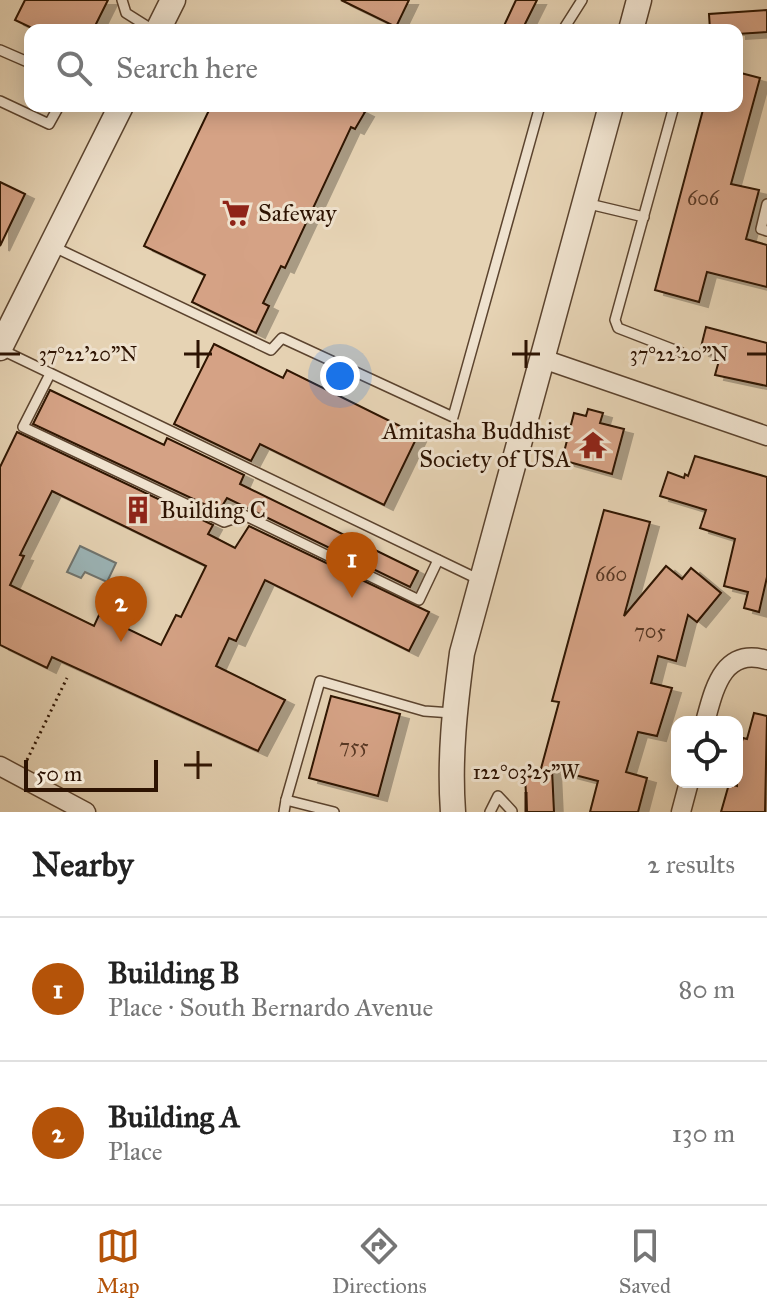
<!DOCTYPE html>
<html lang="en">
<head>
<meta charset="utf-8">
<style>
  body { margin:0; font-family:"IM FELL Great Primer",serif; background:#f6f6f6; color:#222 }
  .controls { position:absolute; right:24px; bottom:24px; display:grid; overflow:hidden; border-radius:16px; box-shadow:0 4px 20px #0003 }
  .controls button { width:72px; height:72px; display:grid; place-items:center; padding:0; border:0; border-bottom:2px solid #e0e0e0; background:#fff; color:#222; font:40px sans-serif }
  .scale { position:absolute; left:24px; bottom:20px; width:134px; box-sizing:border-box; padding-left:8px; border:4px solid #2d1302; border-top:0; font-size:22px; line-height:28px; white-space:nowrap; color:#2d1302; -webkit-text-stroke:6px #efe2ce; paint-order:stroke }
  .you { position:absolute; left:340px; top:376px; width:28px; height:28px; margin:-20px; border:6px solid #fff; border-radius:50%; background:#1a73e8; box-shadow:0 0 0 12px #1a73e833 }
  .badge { display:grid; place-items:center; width:52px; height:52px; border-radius:50%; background:#b45309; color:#fff; font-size:26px; font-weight:700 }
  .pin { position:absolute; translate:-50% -66px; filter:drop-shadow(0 2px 4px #0008) }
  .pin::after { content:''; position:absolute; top:42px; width:28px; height:24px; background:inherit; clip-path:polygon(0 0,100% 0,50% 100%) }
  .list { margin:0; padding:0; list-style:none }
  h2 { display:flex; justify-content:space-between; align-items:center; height:104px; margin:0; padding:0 32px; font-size:34px }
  h2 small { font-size:26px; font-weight:400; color:#767676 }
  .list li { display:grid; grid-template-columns:52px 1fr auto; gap:24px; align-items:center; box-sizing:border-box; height:144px; padding:0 32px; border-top:2px solid #e0e0e0 }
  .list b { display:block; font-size:30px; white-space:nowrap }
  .list p { margin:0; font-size:26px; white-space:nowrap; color:#767676 }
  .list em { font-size:26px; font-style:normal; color:#767676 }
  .icon { flex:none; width:44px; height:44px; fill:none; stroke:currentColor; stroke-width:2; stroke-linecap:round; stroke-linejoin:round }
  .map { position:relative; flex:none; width:767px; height:812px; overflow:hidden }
  .search { position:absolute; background:#fff; box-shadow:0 4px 20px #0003; left:24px; right:24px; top:24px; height:88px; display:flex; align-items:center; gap:20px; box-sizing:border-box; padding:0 28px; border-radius:16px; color:#767676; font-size:30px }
  .sheet { height:392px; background:#fff }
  nav { display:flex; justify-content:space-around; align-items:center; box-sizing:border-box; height:112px; border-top:2px solid #e0e0e0; background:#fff; font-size:22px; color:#767676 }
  nav a { display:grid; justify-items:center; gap:4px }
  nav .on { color:#b45309 }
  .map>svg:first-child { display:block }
  .water { fill:#9bb5b8; stroke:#6f746f; stroke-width:2 }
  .building { fill:#d5a285; stroke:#2d1302; stroke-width:2; fill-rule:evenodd; filter:url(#shadow) }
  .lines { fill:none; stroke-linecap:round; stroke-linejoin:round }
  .service-casing { stroke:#5b432e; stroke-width:12 }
  .minor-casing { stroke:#5b432e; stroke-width:21 }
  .tertiary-casing { stroke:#5b432e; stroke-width:27 }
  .path { stroke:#2d1302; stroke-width:3; stroke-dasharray:2 4; stroke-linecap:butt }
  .service { stroke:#efe2ce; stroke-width:9 }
  .minor { stroke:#efe2ce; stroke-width:18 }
  .tertiary { stroke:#efe2ce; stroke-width:24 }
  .ticks { fill:none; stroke:#2d1302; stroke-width:3 }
  .labels { text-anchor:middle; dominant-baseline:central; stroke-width:6; stroke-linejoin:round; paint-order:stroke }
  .number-label { font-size:20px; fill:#573723 }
  .poi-label { font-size:24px; fill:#2d1302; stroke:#efe2ce; text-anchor:start }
  .ticks-label { font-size:20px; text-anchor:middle; fill:#2d1302; stroke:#efe2ce; stroke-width:6; stroke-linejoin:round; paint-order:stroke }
</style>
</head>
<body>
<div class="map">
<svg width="767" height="812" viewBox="0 0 767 812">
  <defs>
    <filter id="shadow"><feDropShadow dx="9" dy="5" stdDeviation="0" flood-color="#0004"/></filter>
  </defs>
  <rect width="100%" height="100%" fill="#e6d3b4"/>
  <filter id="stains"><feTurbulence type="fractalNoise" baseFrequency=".0025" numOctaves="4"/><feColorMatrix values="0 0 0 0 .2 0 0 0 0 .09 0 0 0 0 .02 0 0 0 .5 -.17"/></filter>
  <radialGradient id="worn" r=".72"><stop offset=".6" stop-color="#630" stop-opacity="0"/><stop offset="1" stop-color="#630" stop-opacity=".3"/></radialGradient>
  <!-- water -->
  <polygon class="water" points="80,546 116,563 107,582 85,572 81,578 67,572"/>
  <!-- building -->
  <g class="building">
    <polygon points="25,0 108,0 93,30 36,30 15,20"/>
    <polygon points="341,0 409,0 396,27"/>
    <polygon points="516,0 537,0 522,30 502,30"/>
    <polygon points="767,10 767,32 737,34 737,30 710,30 709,14"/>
    <polygon points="737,72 760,78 731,184 759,190 746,239 767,245 767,287 707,272 699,302 655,290 704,106 737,106"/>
    <polygon points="211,106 353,106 365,112 355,129 351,127 285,268 281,266 263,303 269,306 256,333 192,302 205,275 144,246"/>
    <polygon points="0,182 25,194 0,246"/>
    <polygon points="706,327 767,343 767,386 715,375 720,357 700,351"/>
    <polygon points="214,344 283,378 287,370 418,435 384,505 260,444 251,461 174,424"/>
    <polygon points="50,390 164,445 167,438 244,475 240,484 418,571 410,587 227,498 219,511 33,424"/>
    <polygon points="588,409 603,413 600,423 624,429 612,474 562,460 574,413 586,416"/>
    <path d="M17 432 213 525 208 534 235 548 249 526 429 612 409 651 265 580 236 641 229 638 216 666 285 700 258 751 52 657 47 668 0 645V467ZM52 491 206 566 181 617 176 615 161 645 99 615 94 626 10 585 24 556 20 555Z"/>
    <polygon points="695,456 767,477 767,577 759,612 744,608 748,592 724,586 735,539 700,528 706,510 660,496 668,472 684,478 685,474 688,476"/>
    <polygon points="604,510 650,522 624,616 666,566 682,579 691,568 721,593 697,622 688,615 676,661 658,656 651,683 672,688 657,736 638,732 626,772 647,778 638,812 590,812 598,781 552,769 554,812 527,812 525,777 539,776 559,702 552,701"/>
    <polygon points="331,696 400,714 378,796 309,778"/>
    <polygon points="754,713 767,716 765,812 721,812 729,784 737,786 737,758 743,738 747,739"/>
  </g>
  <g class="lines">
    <defs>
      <g id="service">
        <polyline points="122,0 126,13 153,30"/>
        <polyline points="563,30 582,0"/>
        <polyline points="0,50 30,63"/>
        <polyline points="0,101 49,124 59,106"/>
        <polyline points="674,106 615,320 618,328 680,352"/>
        <polyline points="585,203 644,217"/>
        <polyline points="767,204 761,229 767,231"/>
        <polyline points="54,247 271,350 282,338 453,417 540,106"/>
        <polyline points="0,349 480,580"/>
        <polyline points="50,374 23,427 224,522 244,515 419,600 438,560"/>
        <polyline points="286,800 320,681 424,711 452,713"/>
        <polyline points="284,812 286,800 334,812"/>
        <polyline points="490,812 498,796 512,811"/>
      </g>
      <g id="minor">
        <polyline points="543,359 767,436"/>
        <path d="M705 722C714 690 722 647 767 660"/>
        <polyline points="0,766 86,812"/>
        <polyline points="681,812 689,782"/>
      </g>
      <g id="tertiary">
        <polyline points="158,30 173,0"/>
        <polyline points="631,30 639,0"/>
        <polyline points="0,348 121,106"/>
        <path d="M453 812C449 758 455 706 462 653L611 106"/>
      </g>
    </defs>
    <!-- service casing -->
    <use href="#service" class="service-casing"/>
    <!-- minor casing -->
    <use href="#minor" class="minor-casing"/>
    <!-- tertiary casing -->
    <use href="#tertiary" class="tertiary-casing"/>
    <!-- path -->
    <polyline class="path" points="27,760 67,678"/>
    <!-- service -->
    <use href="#service" class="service"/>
    <!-- minor -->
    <use href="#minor" class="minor"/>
    <!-- tertiary -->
    <use href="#tertiary" class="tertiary"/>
  </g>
  <!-- ticks -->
  <path class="ticks" d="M198 340V368M526 340V368M0 354H20M184 354H212M512 354H540M747 354H767M198 751V779M184 765H212M526 792V812"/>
  <!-- icons -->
  <defs>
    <symbol id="supermarket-bare" viewBox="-9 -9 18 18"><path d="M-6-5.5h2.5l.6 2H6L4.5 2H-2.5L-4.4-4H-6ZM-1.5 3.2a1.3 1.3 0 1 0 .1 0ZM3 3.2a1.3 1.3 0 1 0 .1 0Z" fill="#8f2418" stroke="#efe2ce" stroke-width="2.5" paint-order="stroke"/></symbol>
    <symbol id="temple-bare" viewBox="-9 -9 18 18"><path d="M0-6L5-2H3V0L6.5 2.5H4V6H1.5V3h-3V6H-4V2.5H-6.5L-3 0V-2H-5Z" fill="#8f2418" stroke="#efe2ce" stroke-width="2.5" paint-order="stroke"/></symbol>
    <symbol id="building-bare" viewBox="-9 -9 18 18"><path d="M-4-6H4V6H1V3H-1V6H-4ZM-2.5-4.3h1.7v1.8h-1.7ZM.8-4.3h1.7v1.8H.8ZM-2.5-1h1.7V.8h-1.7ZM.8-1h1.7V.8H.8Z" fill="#8f2418" stroke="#efe2ce" stroke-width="2.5" paint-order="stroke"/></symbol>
  </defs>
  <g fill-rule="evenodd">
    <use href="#supermarket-bare" x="216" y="193" width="40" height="40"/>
    <use href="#temple-bare" x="573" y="425" width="40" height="40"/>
    <use href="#building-bare" x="118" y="490" width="40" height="40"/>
  </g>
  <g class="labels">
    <!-- number labels -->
    <g class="number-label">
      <text x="703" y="198">606</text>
      <text x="611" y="574">660</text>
      <text x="650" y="631">705</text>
      <text x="354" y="746">755</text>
    </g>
    <!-- poi labels -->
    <g class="poi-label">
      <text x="258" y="213">Safeway</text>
      <text x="571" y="431" text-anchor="end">Amitasha Buddhist<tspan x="571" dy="28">Society of USA</tspan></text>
      <text x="160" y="510">Building C</text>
    </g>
  </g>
  <g class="ticks-label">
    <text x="88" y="361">37°22'20"N</text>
    <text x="679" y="361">37°22'20"N</text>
    <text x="526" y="779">122°03'25"W</text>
  </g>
  <rect width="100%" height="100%" filter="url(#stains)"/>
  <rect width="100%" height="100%" fill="url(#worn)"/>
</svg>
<div class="controls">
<button><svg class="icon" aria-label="locate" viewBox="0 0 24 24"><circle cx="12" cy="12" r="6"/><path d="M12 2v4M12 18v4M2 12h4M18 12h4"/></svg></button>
</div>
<div class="scale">50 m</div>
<div class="you"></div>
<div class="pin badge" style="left:352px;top:598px">1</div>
<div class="pin badge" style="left:121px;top:642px">2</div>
<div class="search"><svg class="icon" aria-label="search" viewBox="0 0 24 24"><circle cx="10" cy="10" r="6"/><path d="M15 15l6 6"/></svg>Search here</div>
</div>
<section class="sheet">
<h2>Nearby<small>2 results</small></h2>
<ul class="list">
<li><span class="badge">1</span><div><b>Building B</b><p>Place · South Bernardo Avenue</p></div><em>80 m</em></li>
<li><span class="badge">2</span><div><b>Building A</b><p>Place</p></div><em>130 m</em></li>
</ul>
</section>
<nav>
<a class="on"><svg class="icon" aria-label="map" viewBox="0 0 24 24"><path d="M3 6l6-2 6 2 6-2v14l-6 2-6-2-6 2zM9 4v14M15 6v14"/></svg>Map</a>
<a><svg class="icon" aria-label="directions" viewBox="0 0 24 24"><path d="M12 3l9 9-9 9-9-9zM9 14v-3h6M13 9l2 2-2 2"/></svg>Directions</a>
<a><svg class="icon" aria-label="saved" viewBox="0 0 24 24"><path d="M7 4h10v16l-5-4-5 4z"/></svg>Saved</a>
</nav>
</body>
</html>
